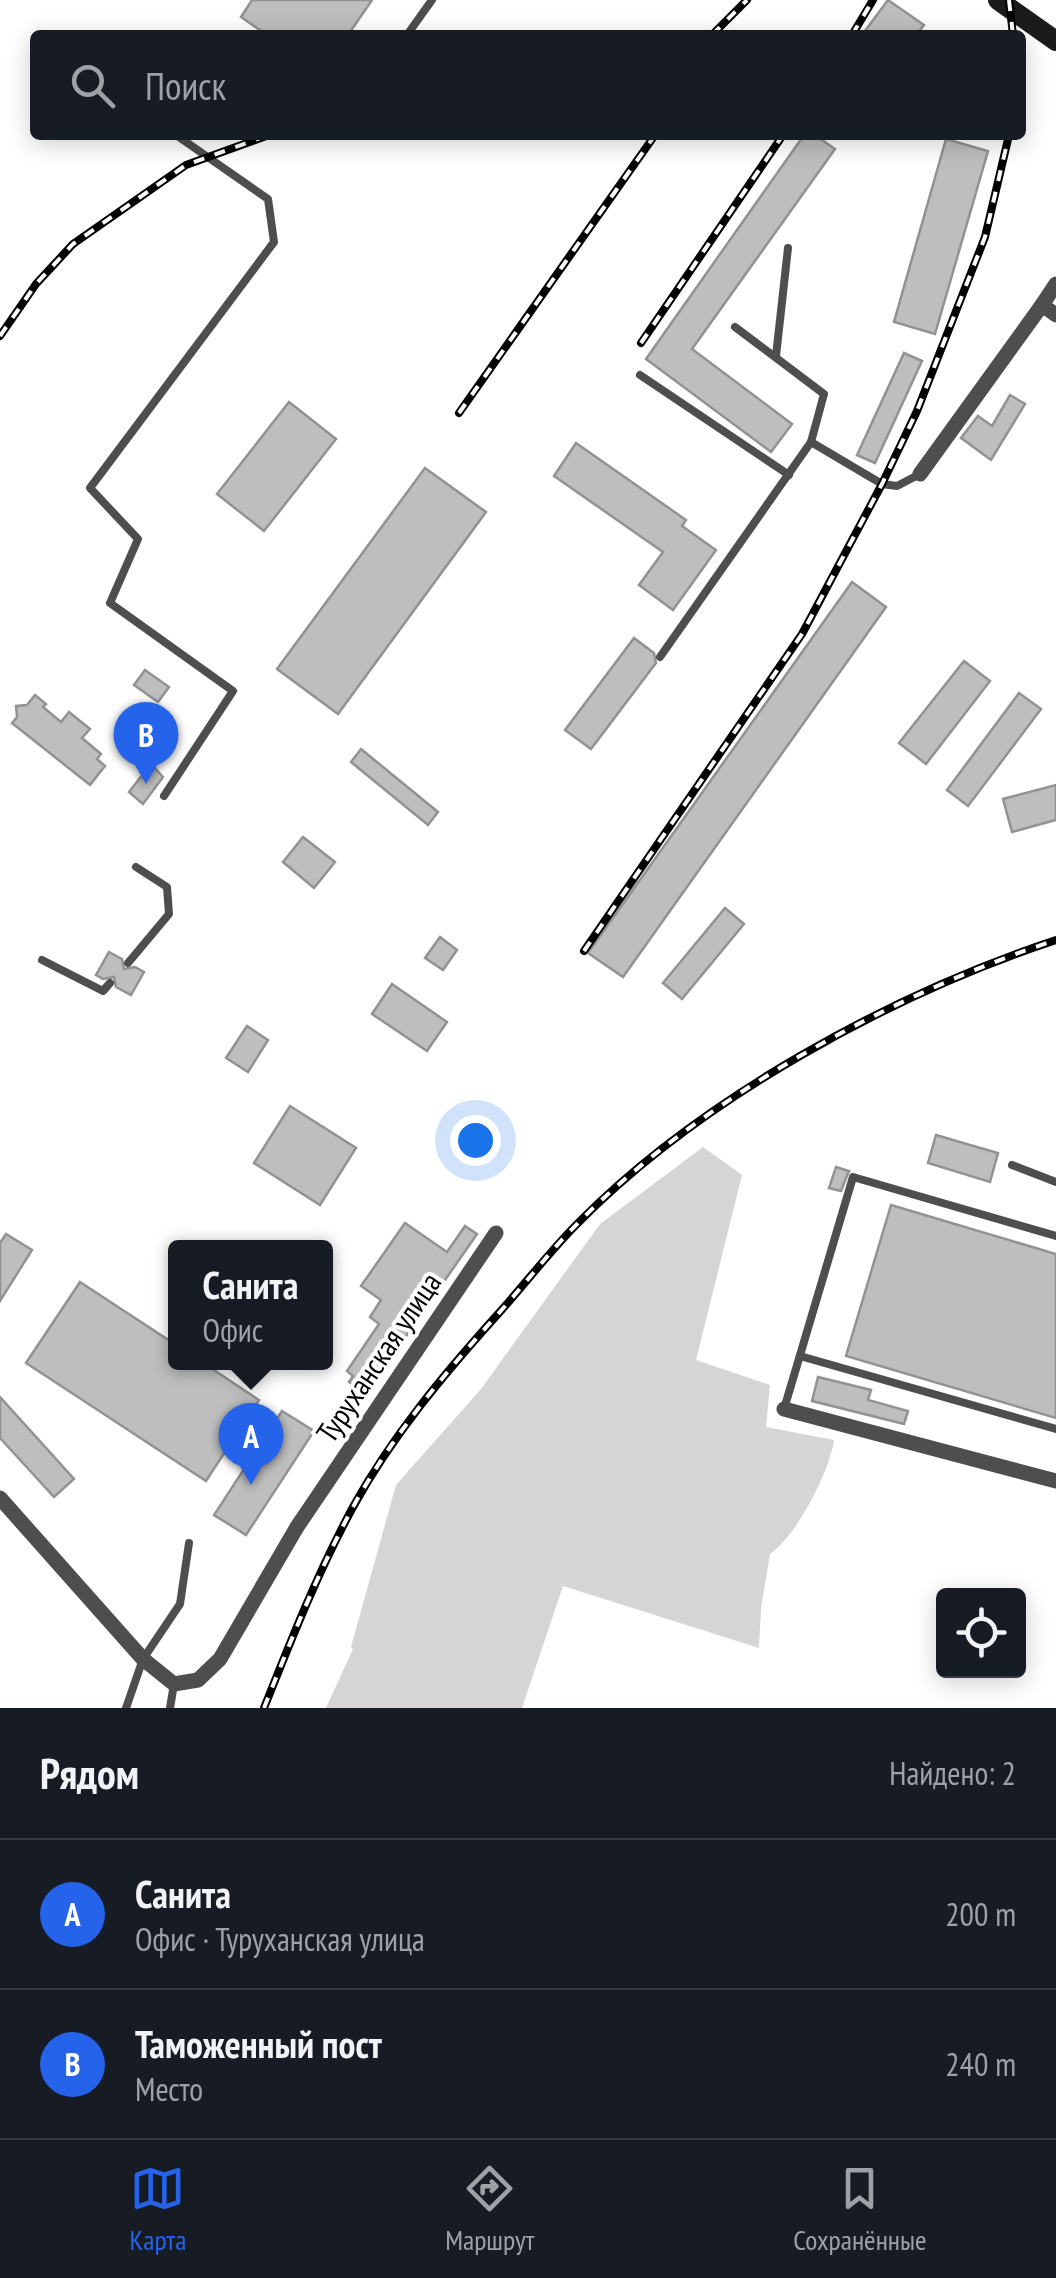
<!DOCTYPE html>
<html lang="ru">
<head>
<meta charset="utf-8">
<style>
  body { margin:0; font-family:"PT Sans Narrow",sans-serif; background:#20242c; color:#f1f3f6 }
  .controls { position:absolute; right:30px; bottom:30px; display:grid; overflow:hidden; border-radius:10px; box-shadow:0 5px 25px #0003 }
  .controls button { width:90px; height:90px; display:grid; place-items:center; padding:0; border:0; border-bottom:2px solid #363941; background:#171b24; color:#f1f3f6; font:50px sans-serif }
  .you { position:absolute; left:475px; top:1140px; width:35px; height:35px; margin:-25px; border:8px solid #fff; border-radius:50%; background:#1a73e8; box-shadow:0 0 0 15px #1a73e833 }
  .badge { display:grid; place-items:center; width:65px; height:65px; border-radius:50%; background:#2563eb; color:#fff; font-size:32px; font-weight:700 }
  .pin { position:absolute; translate:-50% -82px; filter:drop-shadow(0 2px 5px #0008) }
  .pin::after { content:''; position:absolute; top:52px; width:35px; height:30px; background:inherit; clip-path:polygon(0 0,100% 0,50% 100%) }
  .popup { position:absolute; left:168px; top:1240px; width:165px; height:130px; box-sizing:border-box; display:grid; place-content:center; border-radius:10px; background:#171b24; filter:drop-shadow(0 2px 8px #0005); font-size:32px; white-space:nowrap; color:#9ea1a6 }
  .popup b { font-size:38px; color:#f1f3f6 }
  .popup::after { content:''; position:absolute; left:50%; top:100%; margin-left:-20px; border:20px solid transparent; border-top-color:#171b24 }
  .list { margin:0; padding:0; list-style:none }
  h2 { display:flex; justify-content:space-between; align-items:center; height:130px; margin:0; padding:0 40px; font-size:42px }
  h2 small { font-size:32px; font-weight:400; color:#9ea1a6 }
  .list li { display:grid; grid-template-columns:65px 1fr auto; gap:30px; align-items:center; box-sizing:border-box; height:150px; padding:0 40px; border-top:2px solid #363941 }
  .list b { display:block; font-size:38px; white-space:nowrap }
  .list p { margin:0; font-size:32px; white-space:nowrap; color:#9ea1a6 }
  .list em { font-size:32px; font-style:normal; color:#9ea1a6 }
  .icon { flex:none; width:55px; height:55px; fill:none; stroke:currentColor; stroke-width:2; stroke-linecap:round; stroke-linejoin:round }
  .map { position:relative; flex:none; width:1056px; height:1708px; overflow:hidden }
  .search { position:absolute; background:#171b24; box-shadow:0 5px 25px #0003; left:30px; right:30px; top:30px; height:110px; display:flex; align-items:center; gap:25px; box-sizing:border-box; padding:0 35px; border-radius:10px; color:#9ea1a6; font-size:38px }
  .sheet { height:430px; background:#171b24 }
  nav { display:flex; justify-content:space-around; align-items:center; box-sizing:border-box; height:140px; border-top:2px solid #363941; background:#171b24; font-size:28px; color:#9ea1a6 }
  nav a { display:grid; justify-items:center; gap:5px }
  nav .on { color:#2563eb }
  .map>svg:first-child { display:block }
  .green { fill:#d5d5d5 }
  .building { fill:#bebebe; stroke:#929292; stroke-width:2.5 }
  .lines { fill:none; stroke-linecap:round; stroke-linejoin:round }
  .lane { stroke:#4e4e4e; stroke-width:8 }
  .street { stroke:#4e4e4e; stroke-width:15 }
  .secondary { stroke:#1b1b1b; stroke-width:20 }
  .rail-casing { stroke:#000; stroke-width:8 }
  .rail { stroke:#fff; stroke-width:4; stroke-dasharray:11; stroke-linecap:butt }
  .labels { text-anchor:middle; dominant-baseline:central; stroke-width:8; stroke-linejoin:round; paint-order:stroke }
  .street-label { font-size:30px; fill:#000; stroke:#fff }
</style>
</head>
<body>
<div class="map">
<svg width="1056" height="1708" viewBox="0 0 1056 1708">
  <rect width="100%" height="100%" fill="#fff"/>
  <!-- green -->
  <path class="green" d="M703 1147 742 1175 696 1360 770 1385 766 1427 834 1440C829 1473 797 1535 770 1554L761 1608 759 1648 563 1586 522 1708H326L353 1649 351 1647 396 1485 481 1389 600 1224Z"/>
  <!-- building -->
  <g class="building">
    <polygon points="252,0 372,0 348,35 267,35 241,17"/>
    <polygon points="888,0 924,25 916,35 862,35"/>
    <polygon points="804,135 815,135 835,149 692,349 792,424 771,452 646,359"/>
    <polygon points="946,139 988,151 935,334 894,322"/>
    <polygon points="904,353 922,361 875,463 857,455"/>
    <polygon points="1010,395 1025,404 991,460 961,438 978,416 992,426"/>
    <polygon points="289,402 336,439 264,531 217,494"/>
    <polygon points="576,443 686,520 682,526 716,550 673,610 639,585 663,552 554,476"/>
    <polygon points="425,468 486,512 338,714 277,669"/>
    <polygon points="852,582 886,607 623,977 588,953"/>
    <polygon points="634,638 654,653 656,663 591,749 565,730"/>
    <polygon points="964,661 990,681 926,764 899,743"/>
    <polygon points="145,670 169,687 158,702 134,685"/>
    <polygon points="1019,693 1041,709 968,806 947,790"/>
    <polygon points="35,695 46,704 43,707 61,722 69,712 90,729 82,738 101,754 97,759 105,766 90,785 12,723 17,717 16,706 27,705"/>
    <polygon points="139,718 159,736 144,753 126,733"/>
    <polygon points="361,749 438,812 428,825 351,762"/>
    <polygon points="151,764 163,777 143,804 129,792"/>
    <polygon points="1056,785 1056,820 1012,832 1003,799"/>
    <polygon points="303,837 335,862 314,888 283,862"/>
    <polygon points="725,908 744,924 682,999 663,983"/>
    <polygon points="440,937 457,950 443,970 425,958"/>
    <polygon points="109,952 122,959 124,969 135,967 144,972 131,995 116,987 114,977 103,979 96,975"/>
    <polygon points="392,984 447,1022 427,1051 372,1014"/>
    <polygon points="247,1026 268,1040 248,1072 226,1058"/>
    <polygon points="290,1106 356,1148 320,1205 254,1163"/>
    <polygon points="936,1135 998,1153 990,1182 928,1163"/>
    <polygon points="836,1167 849,1171 841,1191 829,1188"/>
    <polygon points="891,1205 1056,1254 1056,1418 846,1356"/>
    <polygon points="405,1223 447,1252 465,1226 477,1234 370,1388 365,1384 361,1390 349,1382 353,1376 347,1371 379,1324 370,1317 381,1300 361,1286"/>
    <polygon points="6,1234 32,1250 0,1301 0,1243"/>
    <polygon points="80,1282 176,1345 176,1362 202,1362 259,1400 206,1481 26,1363"/>
    <polygon points="818,1377 871,1390 868,1400 908,1411 904,1424 812,1401"/>
    <polygon points="0,1397 74,1479 54,1497 0,1438"/>
    <polygon points="282,1411 314,1431 246,1535 214,1515"/>
  </g>
  <g class="lines">
    <!-- lane -->
    <g class="lane">
      <polyline points="407,35 432,0"/>
      <polyline points="735,327 824,394 811,442"/>
      <polyline points="776,356 788,248"/>
      <polyline points="640,375 789,475"/>
      <polyline points="660,657 811,442 882,484 897,486 920,474"/>
      <polyline points="164,796 233,691 110,603 138,539 90,488 274,242 268,199 176,135"/>
      <polyline points="42,960 103,991 110,983"/>
      <polyline points="128,963 169,914 167,887 136,867"/>
      <polyline points="1012,1165 1056,1182"/>
      <polyline points="800,1356 1056,1429"/>
      <polyline points="784,1409 853,1177 1056,1236"/>
      <polyline points="126,1708 143,1659 180,1604 189,1543"/>
      <polyline points="170,1708 174,1684"/>
    </g>
    <!-- street -->
    <g class="street">
      <polyline points="1056,284 1042,305 1056,315"/>
      <polyline points="920,474 1042,305"/>
      <polyline points="784,1409 1056,1481"/>
      <polyline points="0,1498 143,1659 174,1684 198,1680 220,1659 297,1527 496,1233"/>
    </g>
    <!-- secondary -->
    <polyline class="secondary" points="998,0 1056,41"/>
    <defs>
      <g id="rail">
        <polyline points="1009,0 1013,35"/>
        <polyline points="712,35 747,0"/>
        <polyline points="852,35 873,0"/>
        <polyline points="0,336 36,284 73,244 186,165 269,135"/>
        <polyline points="641,343 783,135"/>
        <polyline points="459,413 655,135"/>
        <polyline points="584,951 802,634 882,484 917,411 985,237 1009,135"/>
        <path d="M264 1708C291 1640 318 1572 353 1507 392 1436 444 1374 498 1314 525 1284 550 1251 578 1223 700 1099 892 994 1056 940"/>
      </g>
    </defs>
    <!-- rail casing -->
    <use href="#rail" class="rail-casing"/>
    <!-- rail -->
    <use href="#rail" class="rail"/>
  </g>
  <g class="labels">
    <!-- street labels -->
    <g class="street-label">
      <text transform="translate(378 1357) rotate(-56)">Туруханская улица</text>
    </g>
  </g>
</svg>
<div class="controls">
<button><svg class="icon" aria-label="locate" viewBox="0 0 24 24"><circle cx="12" cy="12" r="6"/><path d="M12 2v4M12 18v4M2 12h4M18 12h4"/></svg></button>
</div>
<div class="you"></div>
<div class="pin badge" style="left:251px;top:1485px">A</div>
<div class="popup"><b>Санита</b>Офис</div>
<div class="pin badge" style="left:146px;top:784px">B</div>
<div class="search"><svg class="icon" aria-label="search" viewBox="0 0 24 24"><circle cx="10" cy="10" r="6"/><path d="M15 15l6 6"/></svg>Поиск</div>
</div>
<section class="sheet">
<h2>Рядом<small>Найдено: 2</small></h2>
<ul class="list">
<li><span class="badge">A</span><div><b>Санита</b><p>Офис · Туруханская улица</p></div><em>200 m</em></li>
<li><span class="badge">B</span><div><b>Таможенный пост</b><p>Место</p></div><em>240 m</em></li>
</ul>
</section>
<nav>
<a class="on"><svg class="icon" aria-label="map" viewBox="0 0 24 24"><path d="M3 6l6-2 6 2 6-2v14l-6 2-6-2-6 2zM9 4v14M15 6v14"/></svg>Карта</a>
<a><svg class="icon" aria-label="directions" viewBox="0 0 24 24"><path d="M12 3l9 9-9 9-9-9zM9 14v-3h6M13 9l2 2-2 2"/></svg>Маршрут</a>
<a><svg class="icon" aria-label="saved" viewBox="0 0 24 24"><path d="M7 4h10v16l-5-4-5 4z"/></svg>Сохранённые</a>
</nav>
</body>
</html>
